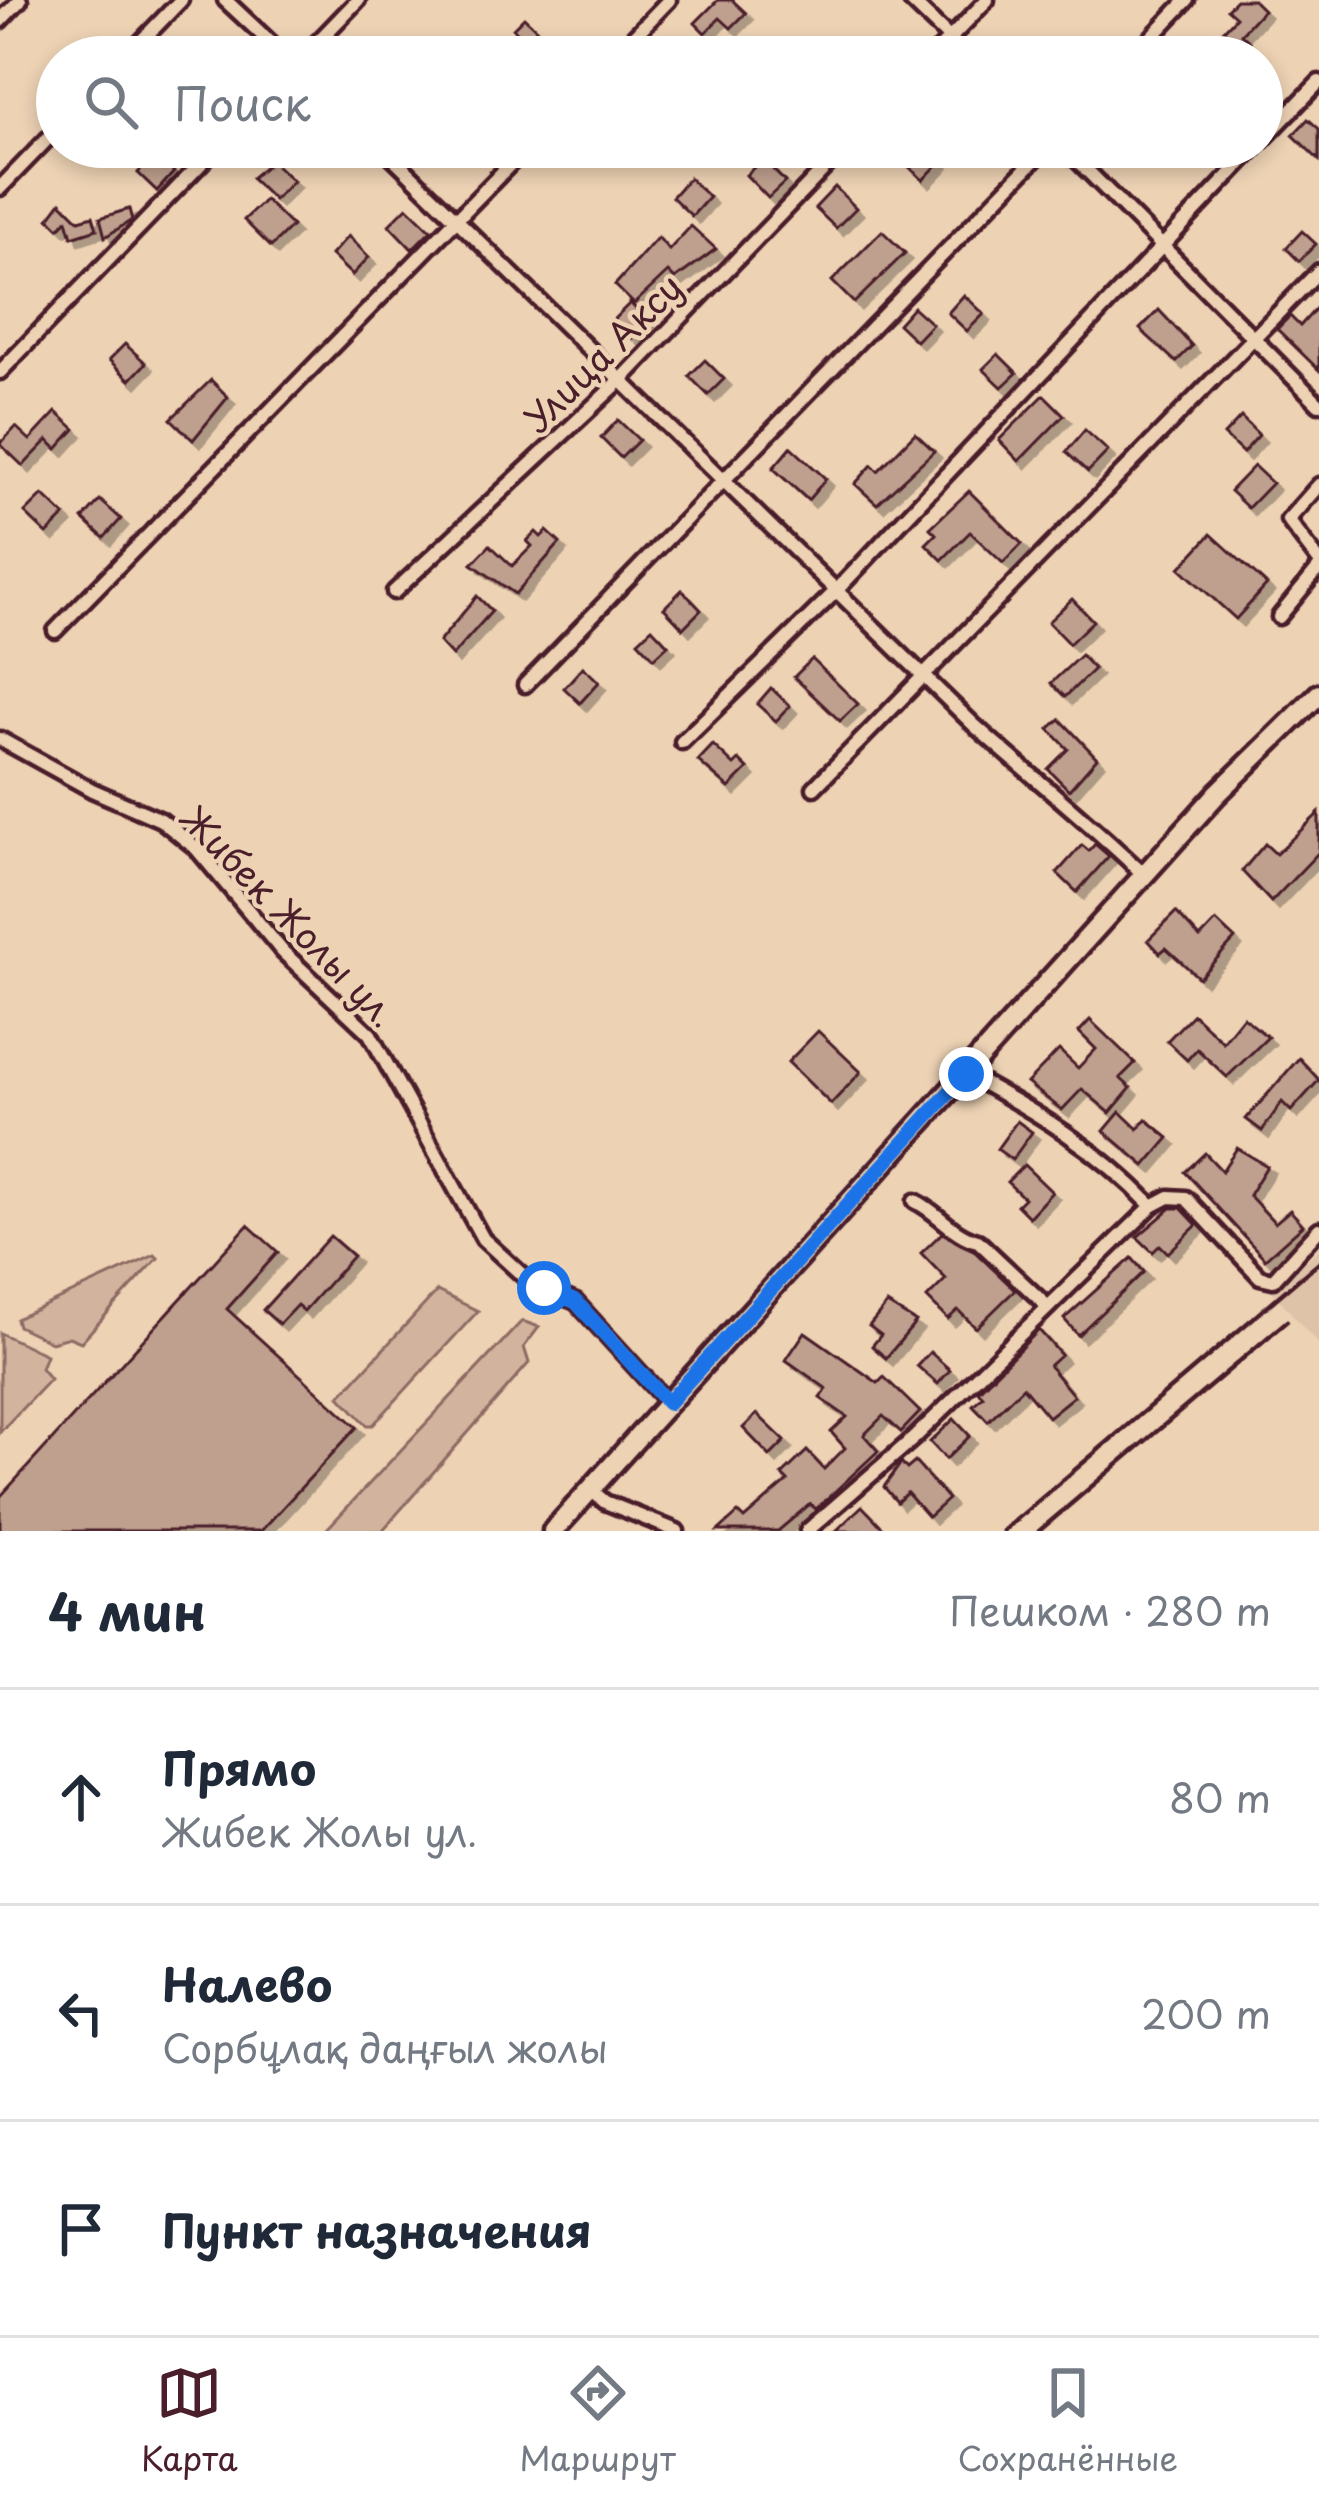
<!DOCTYPE html>
<html lang="ru">
<head>
<meta charset="utf-8">
<style>
  body { margin:0; font-family:"Playpen Sans",sans-serif; background:#f6f6f7; color:#1f2937 }
  .stop { position:absolute; width:36px; height:36px; margin:-27px; border:9px solid #1a73e8; border-radius:50%; background:#fff }
  .stop.end { background:#1a73e8; border-color:#fff; box-shadow:0 3px 12px #0008 }
  .list { margin:0; padding:0; list-style:none }
  h2 { display:flex; justify-content:space-between; align-items:center; height:156px; margin:0; padding:0 48px; font-size:51px }
  h2 small { font-size:39px; font-weight:400; color:#747a83 }
  .list li { display:grid; grid-template-columns:78px 1fr auto; gap:36px; align-items:center; box-sizing:border-box; height:216px; padding:0 48px; border-top:3px solid #e0e1e3 }
  .list b { display:block; font-size:45px; white-space:nowrap }
  .list p { margin:0; font-size:39px; white-space:nowrap; color:#747a83 }
  .list em { font-size:39px; font-style:normal; color:#747a83 }
  .icon { flex:none; width:66px; height:66px; fill:none; stroke:currentColor; stroke-width:2; stroke-linecap:round; stroke-linejoin:round }
  .map { position:relative; flex:none; width:1319px; height:1531px; overflow:hidden }
  .search { position:absolute; background:#fff; box-shadow:0 6px 18px #0003; left:36px; right:36px; top:36px; height:132px; display:flex; align-items:center; gap:30px; box-sizing:border-box; padding:0 42px; border-radius:66px; color:#747a83; font-size:45px }
  .sheet { height:804px; background:#fff }
  nav { display:flex; justify-content:space-around; align-items:center; box-sizing:border-box; height:168px; border-top:3px solid #e0e1e3; background:#fff; font-size:33px; color:#747a83 }
  nav a { display:grid; justify-items:center; gap:6px }
  nav .on { color:#4a1f2b }
  .map>svg:first-child { display:block }
  .built { fill:#dfc3a9 }
  .green { fill:#d2b49e; stroke:#8e6a64; stroke-width:3 }
  .building { fill:#bfa08e; stroke:#4a1f2b; stroke-width:3; filter:url(#shadow) }
  .lines { fill:none; stroke-linecap:round; stroke-linejoin:round }
  .minor-casing { stroke:#4a1f2b; stroke-width:21 }
  .primary-casing { stroke:#4a1f2b; stroke-width:27 }
  .minor { stroke:#edd2b4; stroke-width:12 }
  .primary { stroke:#edd2b4; stroke-width:18 }
  .rail { stroke:#4a1f2b; stroke-width:4.5 }
  .route { stroke:#1a73e8; stroke-width:15 }
  .labels { text-anchor:middle; dominant-baseline:central; stroke-width:9; stroke-linejoin:round; paint-order:stroke }
  .street-label { font-size:36px; fill:#4a1f2b; stroke:#edd2b4 }
</style>
</head>
<body>
<div class="map">
<svg width="1319" height="1531" viewBox="0 0 1319 1531">
  <defs>
    <filter id="shadow"><feDropShadow dx="7" dy="7" stdDeviation="0" flood-color="#0004"/></filter>
  </defs>
  <rect width="100%" height="100%" fill="#edd2b4"/>
  <filter id="ink" filterUnits="userSpaceOnUse"><feTurbulence type="fractalNoise" baseFrequency=".00833" numOctaves="2"/><feDisplacementMap in="SourceGraphic" scale="24" xChannelSelector="R" yChannelSelector="G"/><feConvolveMatrix kernelMatrix="1 2 1 2 8 2 1 2 1" color-interpolation-filters="sRGB"/></filter>
  <g filter="url(#ink)">
    <!-- built -->
    <polygon class="built" points="1319,1249 1319,1345 1272,1291"/>
    <!-- green -->
    <g class="green">
      <polygon points="155,1255 158,1258 81,1342 69,1337 51,1342 18,1326 16,1319 22,1316"/>
      <polygon points="437,1291 478,1311 373,1425 367,1425 340,1396"/>
      <polygon points="522,1321 539,1327 524,1347 529,1363 382,1531 325,1531"/>
      <polygon points="0,1333 46,1355 41,1368 50,1379 0,1432"/>
    </g>
    <!-- building -->
    <g class="building">
      <polygon points="718,0 732,0 746,13 731,28 720,18 705,33 695,23"/>
      <polygon points="1236,0 1253,0 1263,10 1241,34 1250,42 1236,57 1221,57 1209,46 1236,17 1227,9"/>
      <polygon points="524,17 559,51 554,57 534,57 517,40 521,36 513,28"/>
      <polygon points="1308,119 1319,129 1319,160 1293,135"/>
      <polygon points="923,147 941,161 923,180 906,164"/>
      <polygon points="155,154 174,172 157,191 138,173"/>
      <polygon points="763,159 785,182 768,198 746,175"/>
      <polygon points="272,161 293,181 274,200 251,178"/>
      <polygon points="689,178 709,197 692,216 672,197"/>
      <polygon points="835,187 856,208 836,228 815,208"/>
      <polygon points="265,200 292,226 271,247 244,220"/>
      <polygon points="61,202 79,220 93,216 97,229 72,237 67,220 59,228 49,218"/>
      <polygon points="407,207 431,230 412,249 389,225"/>
      <polygon points="129,209 132,220 105,237 100,218"/>
      <polygon points="691,226 716,249 675,279 668,272 634,304 615,285 658,237 669,250"/>
      <polygon points="882,231 905,253 854,303 832,281"/>
      <polygon points="1302,231 1316,244 1299,261 1286,248"/>
      <polygon points="348,236 369,257 352,275 331,255"/>
      <polygon points="964,295 984,314 967,331 948,313"/>
      <polygon points="630,303 648,321 632,338 613,320"/>
      <polygon points="1319,305 1319,370 1277,329 1290,316 1300,326"/>
      <polygon points="913,307 932,324 916,341 898,324"/>
      <polygon points="1159,310 1192,346 1176,362 1140,329"/>
      <polygon points="125,344 146,363 130,380 109,360"/>
      <polygon points="998,354 1017,373 1002,387 983,369"/>
      <polygon points="705,360 724,379 708,395 689,376"/>
      <polygon points="211,380 228,397 193,440 171,419"/>
      <polygon points="1044,395 1064,415 1019,461 999,440"/>
      <polygon points="56,412 75,429 57,449 48,440 23,466 0,444 16,427 30,440"/>
      <polygon points="1241,417 1259,435 1243,453 1224,435"/>
      <polygon points="618,420 639,440 621,458 601,438"/>
      <polygon points="1085,430 1108,451 1088,472 1066,452"/>
      <polygon points="915,433 934,451 877,504 855,484 872,465 878,471"/>
      <polygon points="791,447 826,479 808,500 773,468"/>
      <polygon points="1254,466 1272,483 1248,508 1230,491"/>
      <polygon points="969,491 1022,544 1003,563 970,532 942,560 926,544 936,534 930,528"/>
      <polygon points="43,495 65,516 47,534 25,513"/>
      <polygon points="100,500 121,519 104,538 83,519"/>
      <polygon points="547,531 560,543 515,594 472,564 490,545 512,566 532,546 527,541 536,532 541,537"/>
      <polygon points="1211,534 1267,585 1236,619 1180,568"/>
      <polygon points="682,590 701,610 683,628 664,608"/>
      <polygon points="477,596 492,611 452,656 439,642"/>
      <polygon points="1072,599 1093,621 1069,644 1048,622"/>
      <polygon points="652,628 668,645 654,658 638,641"/>
      <polygon points="1081,655 1094,669 1065,697 1051,683"/>
      <polygon points="812,659 858,704 840,721 794,677"/>
      <polygon points="583,667 599,682 580,703 564,688"/>
      <polygon points="771,688 790,706 776,721 757,704"/>
      <polygon points="1060,719 1097,758 1069,790 1048,769 1068,749 1049,729"/>
      <polygon points="713,745 734,765 739,760 748,769 729,788 698,761"/>
      <polygon points="1319,813 1319,852 1271,902 1242,871 1265,844 1276,854"/>
      <polygon points="1095,844 1109,856 1077,892 1057,873 1082,845 1089,851"/>
      <polygon points="1176,912 1200,938 1216,921 1235,939 1199,978 1166,948 1160,953 1148,940"/>
      <polygon points="1193,1014 1223,1042 1243,1017 1268,1037 1227,1077 1197,1049 1187,1060 1167,1041"/>
      <polygon points="1090,1020 1135,1063 1120,1078 1131,1088 1110,1113 1082,1089 1062,1110 1027,1083 1059,1050 1078,1068 1096,1049 1079,1032"/>
      <polygon points="818,1031 861,1072 831,1104 788,1062"/>
      <polygon points="1299,1058 1319,1080 1291,1111 1282,1102 1262,1131 1246,1119"/>
      <polygon points="1120,1112 1138,1129 1146,1119 1169,1138 1145,1166 1104,1131"/>
      <polygon points="1017,1121 1032,1132 1012,1160 997,1149"/>
      <polygon points="1237,1148 1267,1166 1249,1195 1275,1223 1290,1210 1303,1225 1265,1259 1185,1172 1205,1153 1222,1171"/>
      <polygon points="1024,1165 1052,1192 1029,1217 1017,1205 1024,1198 1007,1182"/>
      <polygon points="1171,1208 1181,1208 1197,1225 1168,1253 1160,1245 1153,1252 1137,1237"/>
      <polygon points="248,1225 278,1252 227,1309 357,1427 261,1531 0,1531 0,1497"/>
      <polygon points="942,1233 973,1250 1015,1290 976,1328 958,1310 948,1319 927,1298 946,1279 921,1253"/>
      <polygon points="330,1236 353,1256 304,1311 297,1305 279,1324 263,1310"/>
      <polygon points="1132,1258 1144,1272 1078,1335 1064,1319"/>
      <polygon points="887,1304 916,1322 886,1358 872,1346 881,1335 869,1326"/>
      <polygon points="1039,1330 1061,1355 1049,1366 1074,1396 1048,1417 1023,1387 988,1421 973,1405 983,1396 978,1391"/>
      <polygon points="805,1332 878,1383 884,1377 920,1412 901,1432 883,1416 864,1435 878,1451 816,1509 810,1504 778,1531 718,1531 738,1513 744,1519 788,1481 782,1475 807,1451 824,1469 845,1448 831,1432 847,1417 820,1398 827,1389 786,1360"/>
      <polygon points="930,1352 950,1370 938,1384 917,1366"/>
      <polygon points="757,1414 785,1441 770,1456 743,1428"/>
      <polygon points="954,1419 970,1436 946,1459 930,1442"/>
      <polygon points="915,1462 948,1499 928,1517 907,1493 897,1502 884,1487 901,1463 907,1469"/>
      <polygon points="862,1506 886,1531 836,1531"/>
    </g>
    <g class="lines">
      <defs>
        <g id="minor">
          <polyline points="225,0 286,57"/>
          <polyline points="910,0 969,57"/>
          <polyline points="0,21 20,0"/>
          <polyline points="126,57 181,0"/>
          <polyline points="303,57 358,0"/>
          <polyline points="614,57 669,0"/>
          <polyline points="932,57 987,0"/>
          <polyline points="1133,57 1187,0"/>
          <polyline points="1262,141 1319,82"/>
          <path d="M382 147 974 725C1031 776 1090 822 1145 876"/>
          <polyline points="1064,147 1319,404"/>
          <polyline points="0,188 57,129"/>
          <polyline points="0,372 217,147"/>
          <polyline points="1319,485 1288,520 1319,561"/>
          <polyline points="394,592 622,379 845,147"/>
          <polyline points="1279,617 1319,568"/>
          <polyline points="55,631 527,147"/>
          <polyline points="525,685 1047,147"/>
          <polyline points="0,739 92,790 161,820 196,848 283,952 370,1034 483,1239 532,1284 576,1302 668,1403"/>
          <polyline points="682,742 837,590 1256,147"/>
          <polyline points="814,788 1319,271"/>
          <path d="M915 1201C938 1212 954 1236 978 1241L1048 1307"/>
          <polyline points="1152,1206 1169,1197 1186,1198 1260,1277 1273,1280 1319,1229"/>
          <polyline points="591,1490 605,1502 677,1531"/>
          <path d="M807 1531 914 1438 1152 1206C1098 1149 1035 1111 966 1074"/>
        </g>
        <polyline id="primary" points="553,1531 1217,794 1319,694"/>
      </defs>
      <!-- minor casing -->
      <use href="#minor" class="minor-casing"/>
      <!-- primary casing -->
      <use href="#primary" class="primary-casing"/>
      <!-- minor -->
      <use href="#minor" class="minor"/>
      <!-- primary -->
      <use href="#primary" class="primary"/>
      <!-- rail -->
      <g class="rail">
        <polyline points="1003,1531 1319,1262"/>
        <polyline points="1039,1531 1287,1321"/>
      </g>
    </g>
  </g>
  <g class="lines" filter="url(#ink)">
    <!-- route -->
    <polyline class="route" points="544,1288 576,1302 668,1403 966,1074"/>
  </g>
  <g class="labels">
    <!-- street labels -->
    <g class="street-label">
      <text transform="translate(602 352) rotate(-45)">Улица Аксу</text>
      <text transform="translate(290 915) rotate(46)">Жибек Жолы ул.</text>
    </g>
  </g>
</svg>
<div class="stop" style="left:544px;top:1288px"></div>
<div class="stop end" style="left:966px;top:1074px"></div>
<div class="search"><svg class="icon" aria-label="search" viewBox="0 0 24 24"><circle cx="10" cy="10" r="6"/><path d="M15 15l6 6"/></svg>Поиск</div>
</div>
<section class="sheet">
<h2>4 мин<small>Пешком · 280 m</small></h2>
<ul class="list">
<li><svg class="icon" aria-label="ahead" viewBox="0 0 24 24"><path d="M12 20V5M6 11l6-6 6 6"/></svg><div><b>Прямо</b><p>Жибек Жолы ул.</p></div><em>80 m</em></li>
<li><svg class="icon" aria-label="left" viewBox="0 0 24 24"><path d="M17 20v-9H6M10 6l-5 5 5 5"/></svg><div><b>Налево</b><p>Сорбұлақ даңғыл жолы</p></div><em>200 m</em></li>
<li><svg class="icon" aria-label="arrive" viewBox="0 0 24 24"><path d="M6 21V4h12l-3 4 3 4H6"/></svg><div><b>Пункт назначения</b></div></li>
</ul>
</section>
<nav>
<a class="on"><svg class="icon" aria-label="map" viewBox="0 0 24 24"><path d="M3 6l6-2 6 2 6-2v14l-6 2-6-2-6 2zM9 4v14M15 6v14"/></svg>Карта</a>
<a><svg class="icon" aria-label="directions" viewBox="0 0 24 24"><path d="M12 3l9 9-9 9-9-9zM9 14v-3h6M13 9l2 2-2 2"/></svg>Маршрут</a>
<a><svg class="icon" aria-label="saved" viewBox="0 0 24 24"><path d="M7 4h10v16l-5-4-5 4z"/></svg>Сохранённые</a>
</nav>
</body>
</html>
